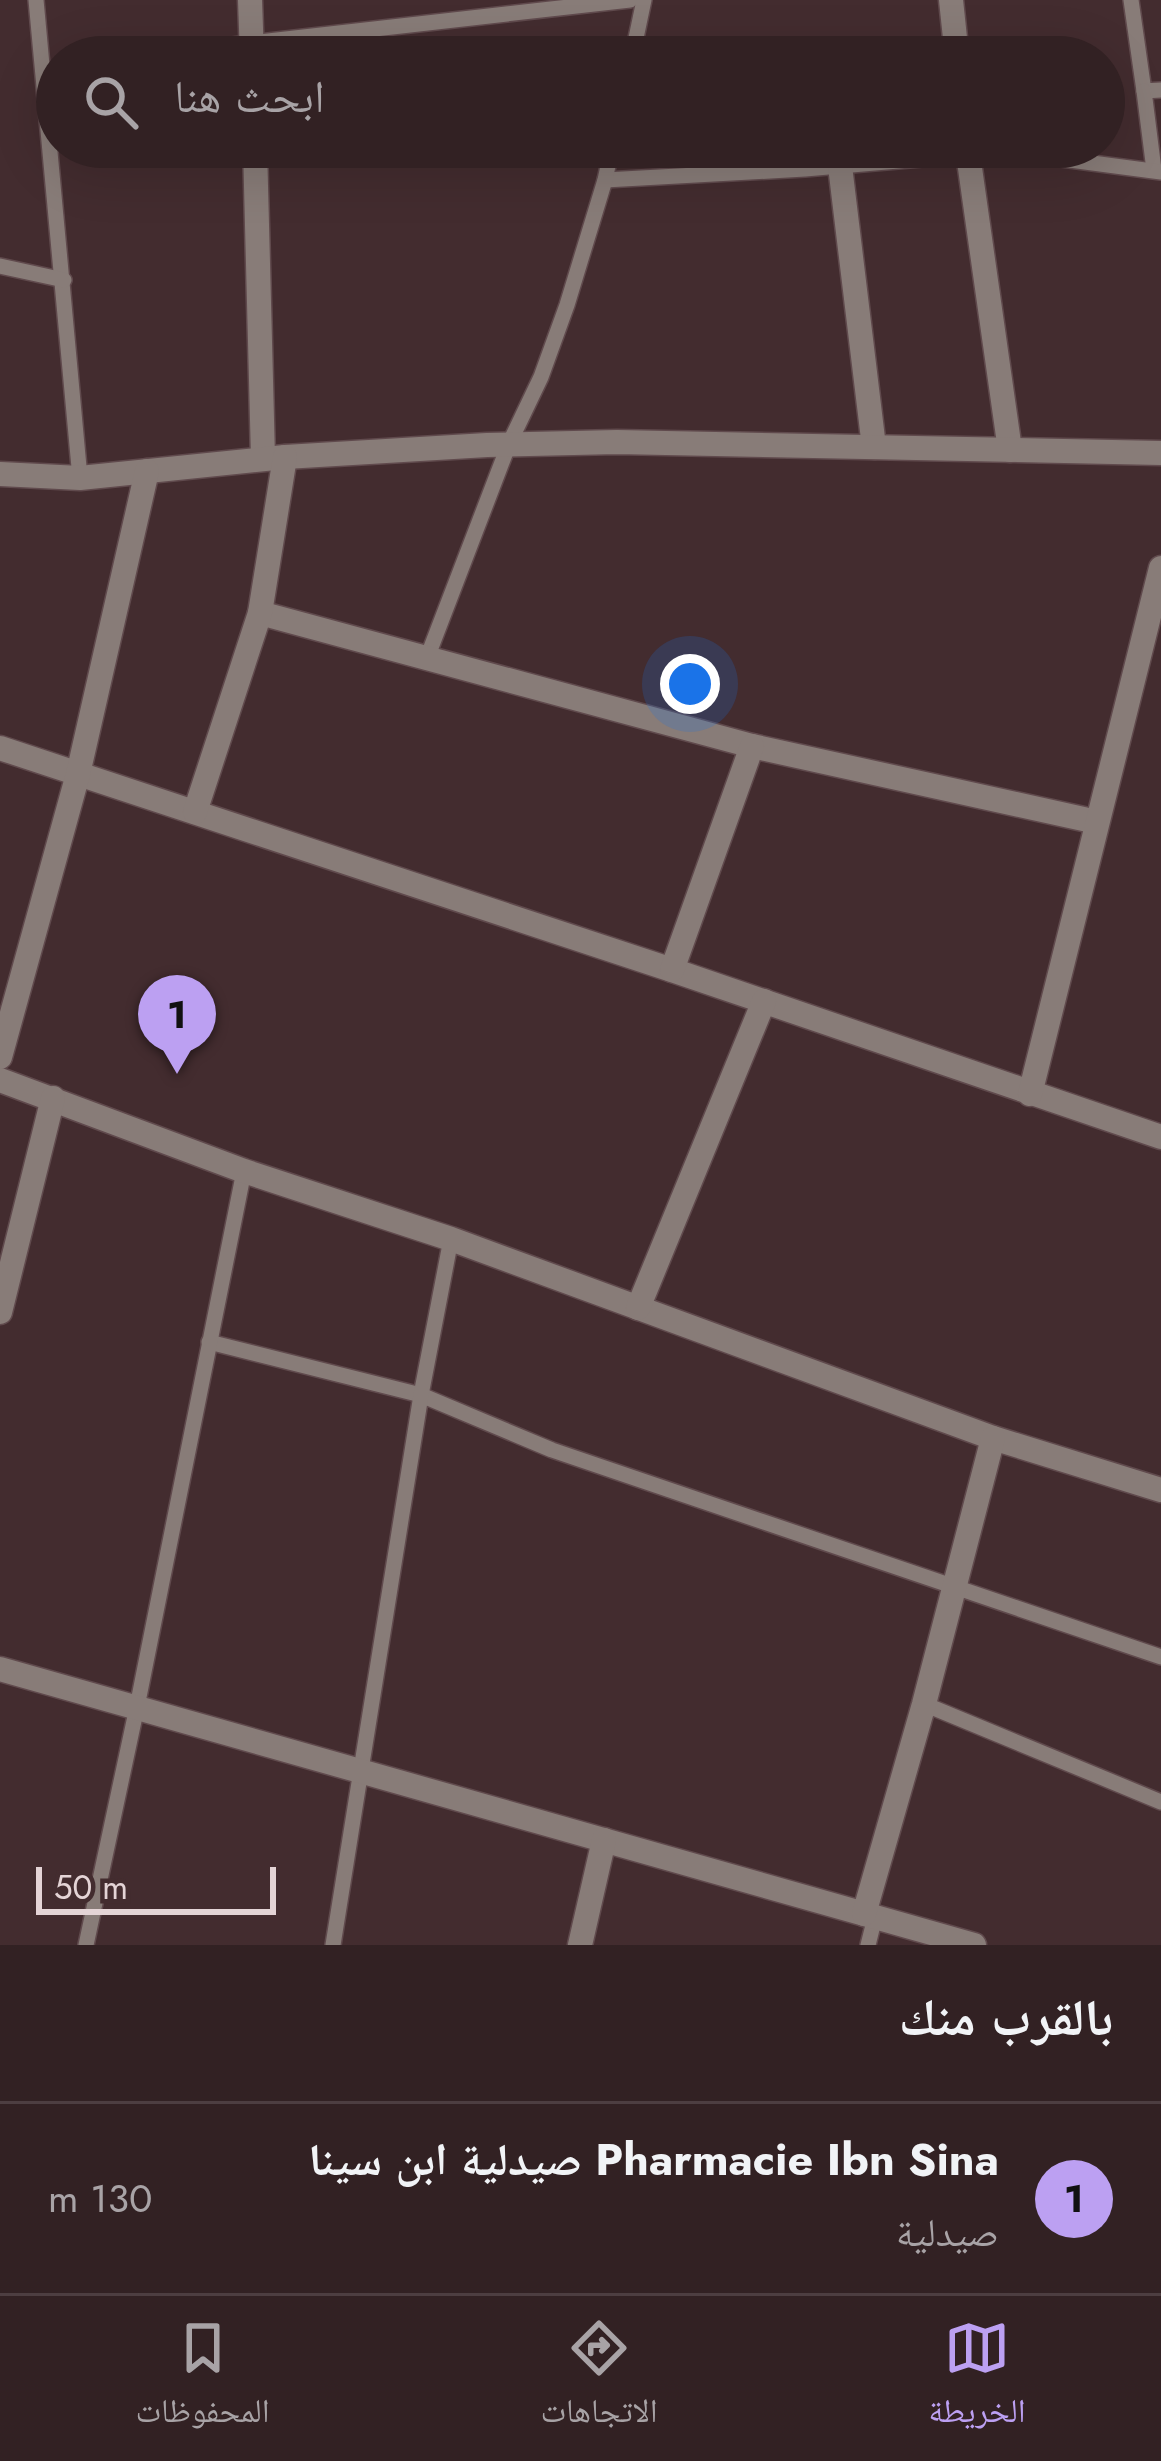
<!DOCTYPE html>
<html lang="ar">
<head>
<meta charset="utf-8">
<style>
  body { margin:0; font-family:Jost,"Noto Naskh Arabic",sans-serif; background:#3a292b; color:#f1f3f6; direction:rtl }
  .scale { position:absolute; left:36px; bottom:30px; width:240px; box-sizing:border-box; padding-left:12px; border:6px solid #e4d4d6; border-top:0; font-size:33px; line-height:42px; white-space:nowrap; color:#e4d4d6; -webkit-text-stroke:9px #432c2f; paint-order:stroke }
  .you { position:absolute; left:690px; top:684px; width:42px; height:42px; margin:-30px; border:9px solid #fff; border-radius:50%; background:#1a73e8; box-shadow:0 0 0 18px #1a73e833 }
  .badge { display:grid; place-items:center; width:78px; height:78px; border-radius:50%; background:#bca0f2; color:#111; font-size:39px; font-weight:700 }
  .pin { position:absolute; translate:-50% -99px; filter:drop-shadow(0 3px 6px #0008) }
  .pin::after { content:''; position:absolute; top:63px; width:42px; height:36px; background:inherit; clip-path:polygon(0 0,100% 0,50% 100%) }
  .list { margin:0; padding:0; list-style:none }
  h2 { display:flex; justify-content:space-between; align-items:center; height:156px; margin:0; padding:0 48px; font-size:51px }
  h2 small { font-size:39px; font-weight:400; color:#a8a3a6 }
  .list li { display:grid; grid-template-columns:78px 1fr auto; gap:36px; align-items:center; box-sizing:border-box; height:192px; padding:0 48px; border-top:3px solid #4d3e41 }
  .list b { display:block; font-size:45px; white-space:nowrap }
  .list p { margin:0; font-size:39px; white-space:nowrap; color:#a8a3a6 }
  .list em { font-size:39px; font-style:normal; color:#a8a3a6 }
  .icon { flex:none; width:66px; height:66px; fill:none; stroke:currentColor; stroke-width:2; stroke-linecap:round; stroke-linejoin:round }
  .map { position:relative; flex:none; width:1161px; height:1945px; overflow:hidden; direction:ltr }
  .search { position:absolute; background:#322123; box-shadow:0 12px 48px #0002; left:36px; right:36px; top:36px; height:132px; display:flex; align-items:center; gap:30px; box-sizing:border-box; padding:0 42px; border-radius:66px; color:#a8a3a6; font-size:45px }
  .sheet { height:348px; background:#322123 }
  nav { display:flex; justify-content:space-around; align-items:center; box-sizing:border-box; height:168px; border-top:3px solid #4d3e41; background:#322123; font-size:33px; color:#a8a3a6 }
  nav a { display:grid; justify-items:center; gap:6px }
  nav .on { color:#bca0f2 }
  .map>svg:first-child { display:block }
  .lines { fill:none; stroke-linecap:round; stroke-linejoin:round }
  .lane-casing { stroke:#604a4d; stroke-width:18 }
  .street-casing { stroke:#604a4d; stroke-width:27 }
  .lane { stroke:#887c78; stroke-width:15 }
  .street { stroke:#887c78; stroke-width:24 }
</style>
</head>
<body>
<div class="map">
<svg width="1161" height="1945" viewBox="0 0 1161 1945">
  <rect width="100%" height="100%" fill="#432c2f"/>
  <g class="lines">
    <defs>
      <g id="lane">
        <polyline points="36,0 80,478"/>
        <polyline points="1131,0 1144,91 1161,90"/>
        <polyline points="127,57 630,0"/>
        <polyline points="632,57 644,0"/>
        <polyline points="1144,91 1154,170"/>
        <polyline points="605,180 805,169 968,155 1024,154 1161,172"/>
        <polyline points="0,266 64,280"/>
        <polyline points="427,658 509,444 541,377 567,305 605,180 612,147"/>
        <polyline points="209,1342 421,1395 552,1450 1161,1657"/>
        <polyline points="924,1704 1161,1802"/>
        <polyline points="86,1945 137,1707 244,1171"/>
        <polyline points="333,1945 421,1395 451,1239"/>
        <polyline points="868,1945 875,1917"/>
      </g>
      <g id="street">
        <polyline points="250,0 252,57"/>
        <polyline points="951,0 957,57"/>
        <polyline points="255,147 263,458"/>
        <polyline points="967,147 1010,450"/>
        <polyline points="840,166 874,447"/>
        <polyline points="0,474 80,478 285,457 487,445 617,442 1161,453"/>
        <polyline points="260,613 752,746 1097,822"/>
        <polyline points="0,748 672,970 1161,1137"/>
        <polyline points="195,812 260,613 285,457"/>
        <polyline points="672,970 752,746"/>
        <polyline points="0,1057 78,774 147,471"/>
        <polyline points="0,1080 244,1171 451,1239 993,1438 1161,1490"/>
        <polyline points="1030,1094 1161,568"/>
        <polyline points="638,1308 764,1001"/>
        <polyline points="0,1312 53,1098"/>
        <polyline points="0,1669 974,1945"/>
        <polyline points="864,1914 924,1704 993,1438"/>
        <polyline points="580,1945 604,1840"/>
      </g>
    </defs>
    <!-- lane casing -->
    <use href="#lane" class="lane-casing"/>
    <!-- street casing -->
    <use href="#street" class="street-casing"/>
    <!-- lane -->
    <use href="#lane" class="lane"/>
    <!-- street -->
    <use href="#street" class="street"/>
  </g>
</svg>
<div class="scale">50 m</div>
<div class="you"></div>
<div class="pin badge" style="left:177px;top:1074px">1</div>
<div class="search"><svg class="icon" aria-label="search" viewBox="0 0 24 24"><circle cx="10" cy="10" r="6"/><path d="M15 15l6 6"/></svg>ابحث هنا</div>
</div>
<section class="sheet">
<h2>بالقرب منك<small></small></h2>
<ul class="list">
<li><span class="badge">1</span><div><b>Pharmacie Ibn Sina صيدلية ابن سينا</b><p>صيدلية</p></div><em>130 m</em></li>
</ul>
</section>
<nav>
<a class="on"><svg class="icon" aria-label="map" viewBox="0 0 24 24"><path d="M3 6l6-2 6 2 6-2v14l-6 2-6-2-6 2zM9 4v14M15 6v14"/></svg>الخريطة</a>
<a><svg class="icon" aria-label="directions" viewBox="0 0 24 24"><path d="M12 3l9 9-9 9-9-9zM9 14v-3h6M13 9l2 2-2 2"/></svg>الاتجاهات</a>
<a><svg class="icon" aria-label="saved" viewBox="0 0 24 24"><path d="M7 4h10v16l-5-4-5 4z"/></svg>المحفوظات</a>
</nav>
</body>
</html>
